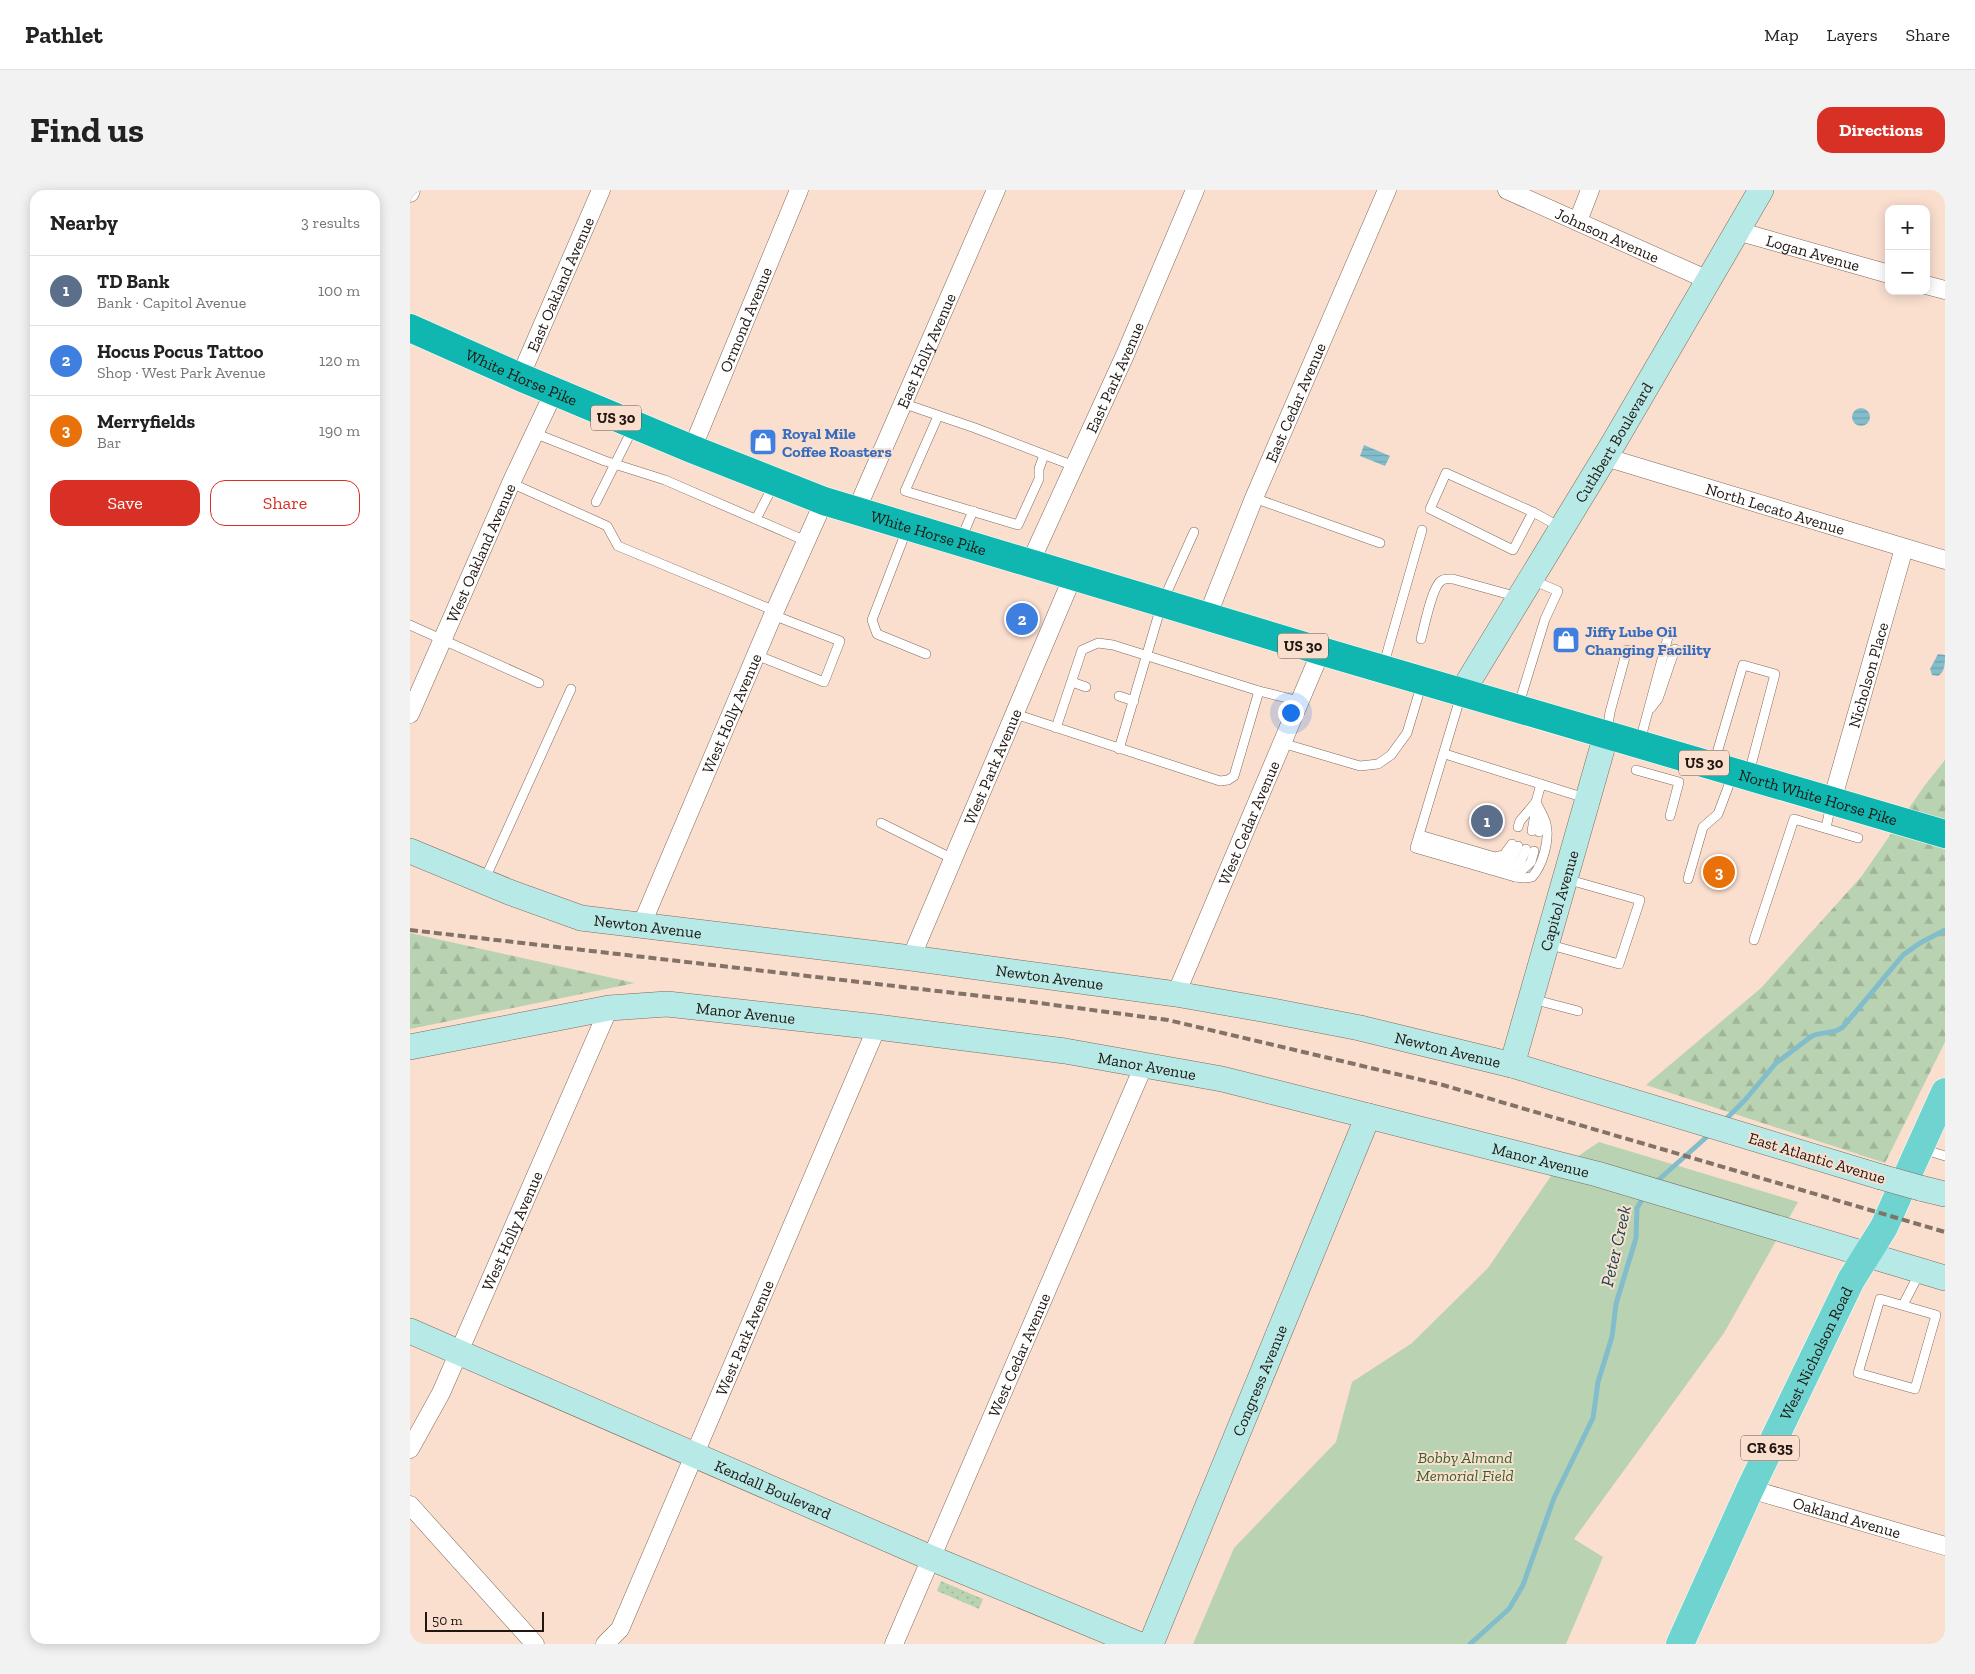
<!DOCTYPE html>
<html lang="en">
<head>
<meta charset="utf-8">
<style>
  body { margin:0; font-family:"Zilla Slab",serif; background:#f2f2f2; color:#222 }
  .controls { position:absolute; right:15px; top:15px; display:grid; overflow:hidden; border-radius:10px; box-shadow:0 2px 12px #0003 }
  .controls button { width:45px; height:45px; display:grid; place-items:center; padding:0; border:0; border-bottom:1px solid #e0e0e0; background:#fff; color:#222; font:25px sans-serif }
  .scale { position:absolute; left:15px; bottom:12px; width:119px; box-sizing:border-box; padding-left:5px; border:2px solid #201711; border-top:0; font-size:14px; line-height:18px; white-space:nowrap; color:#201711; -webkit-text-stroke:4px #fadfcf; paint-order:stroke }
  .you { position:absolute; left:880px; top:522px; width:18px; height:18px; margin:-12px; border:4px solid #fff; border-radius:50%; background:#1a73e8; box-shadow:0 0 0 8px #1a73e833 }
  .badge { display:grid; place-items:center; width:32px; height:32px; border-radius:50%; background:#d93025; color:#fff; font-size:16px; font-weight:700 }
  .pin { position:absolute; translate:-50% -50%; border:2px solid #fff; box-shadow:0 1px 5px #0006 }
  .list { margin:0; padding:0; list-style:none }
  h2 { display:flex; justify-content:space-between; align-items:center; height:65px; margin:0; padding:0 20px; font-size:21px }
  h2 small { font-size:16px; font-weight:400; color:#767676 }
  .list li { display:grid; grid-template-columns:32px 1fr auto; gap:15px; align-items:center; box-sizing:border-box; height:70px; padding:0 20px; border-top:1px solid #e0e0e0 }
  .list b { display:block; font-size:19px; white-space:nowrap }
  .list p { margin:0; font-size:16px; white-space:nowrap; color:#767676 }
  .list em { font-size:16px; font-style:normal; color:#767676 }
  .actions { display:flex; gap:10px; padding:15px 20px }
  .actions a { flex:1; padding:11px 0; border:1px solid #d93025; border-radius:15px; text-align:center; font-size:18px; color:#d93025 }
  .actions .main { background:#d93025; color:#fff }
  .map { position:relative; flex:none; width:1535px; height:1454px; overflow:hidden; border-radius:15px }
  header { display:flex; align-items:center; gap:30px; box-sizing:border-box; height:70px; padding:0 25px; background:#fff; border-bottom:1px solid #e0e0e0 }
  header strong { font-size:24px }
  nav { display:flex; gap:28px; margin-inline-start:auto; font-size:18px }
  .intro { display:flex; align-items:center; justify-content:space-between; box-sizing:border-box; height:120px; padding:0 30px }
  h1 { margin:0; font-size:35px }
  .button { padding:12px 22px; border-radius:15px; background:#d93025; color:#fff; font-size:18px; font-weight:700 }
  main { display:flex; gap:30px; padding:0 30px }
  aside { flex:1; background:#fff; border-radius:15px; box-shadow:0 2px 12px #0003 }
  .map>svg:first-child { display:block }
  .grass { fill:url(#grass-dots) }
  .forest { fill:url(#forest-firs) }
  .park { fill:#b9d3b2 }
  .water { fill:url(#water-rules) }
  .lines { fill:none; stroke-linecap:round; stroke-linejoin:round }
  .stream { stroke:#83bdcc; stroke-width:5 }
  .lane-casing { stroke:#81695b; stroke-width:10 }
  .street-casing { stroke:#81695b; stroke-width:19 }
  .secondary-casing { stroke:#81695b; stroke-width:26 }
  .primary-casing { stroke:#fff; stroke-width:29 }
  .highway-casing { stroke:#fff; stroke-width:29 }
  .lane { stroke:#fff; stroke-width:9 }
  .street { stroke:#fff; stroke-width:18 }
  .secondary { stroke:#b7e9e7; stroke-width:25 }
  .primary { stroke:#6fd4d0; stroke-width:28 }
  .highway { stroke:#0fb7b0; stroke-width:28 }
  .rail { stroke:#837267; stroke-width:4; stroke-dasharray:8 4; stroke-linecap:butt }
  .secondary-bridge-casing { stroke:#81695b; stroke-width:26; stroke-linecap:butt }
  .secondary-bridge { stroke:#b7e9e7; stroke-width:25 }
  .labels { text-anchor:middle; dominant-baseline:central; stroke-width:4; stroke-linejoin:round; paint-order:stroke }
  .shield { fill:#fadfcf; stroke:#61534a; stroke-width:1 }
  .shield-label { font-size:15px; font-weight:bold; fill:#201711 }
  .street-label { font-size:16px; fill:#201711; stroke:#fadfcf }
  .shop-label { font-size:16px; font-weight:bold; fill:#366cbe; stroke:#fadfcf; text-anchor:start }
  .park-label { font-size:16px; font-style:italic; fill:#37612c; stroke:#fadfcf }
  .water-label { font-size:18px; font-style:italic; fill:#144753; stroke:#fadfcf }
</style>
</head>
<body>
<header>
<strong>Pathlet</strong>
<nav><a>Map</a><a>Layers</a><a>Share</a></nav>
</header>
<div class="intro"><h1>Find us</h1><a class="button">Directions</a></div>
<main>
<aside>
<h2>Nearby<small>3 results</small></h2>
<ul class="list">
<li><span class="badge" style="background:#5c6f8a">1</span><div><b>TD Bank</b><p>Bank · Capitol Avenue</p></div><em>100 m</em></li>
<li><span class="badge" style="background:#3f7fe0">2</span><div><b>Hocus Pocus Tattoo</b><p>Shop · West Park Avenue</p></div><em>120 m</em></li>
<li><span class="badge" style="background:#e8710a">3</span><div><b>Merryfields</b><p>Bar</p></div><em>190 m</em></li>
</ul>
<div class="actions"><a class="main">Save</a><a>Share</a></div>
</aside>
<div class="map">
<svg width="1535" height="1454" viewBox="0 0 1535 1454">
  <defs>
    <pattern id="grass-dots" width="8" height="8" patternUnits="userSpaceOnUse" patternTransform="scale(1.25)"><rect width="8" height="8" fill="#b9d3b2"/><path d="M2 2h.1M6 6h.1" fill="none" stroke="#9fb498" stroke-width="1.8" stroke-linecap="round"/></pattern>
    <pattern id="forest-firs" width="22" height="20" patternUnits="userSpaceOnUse" patternTransform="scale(1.25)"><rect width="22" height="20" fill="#b9d3b2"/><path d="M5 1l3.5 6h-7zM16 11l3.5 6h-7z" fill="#9fb498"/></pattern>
    <pattern id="water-rules" width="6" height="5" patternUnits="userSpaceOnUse" patternTransform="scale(1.25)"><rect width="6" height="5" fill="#83bdcc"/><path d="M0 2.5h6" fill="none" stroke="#71a2ae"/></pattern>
  </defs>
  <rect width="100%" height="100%" fill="#fadfcf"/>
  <!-- grass -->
  <polygon class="grass" points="531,1391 573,1409 569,1419 527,1401"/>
  <!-- forest -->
  <g class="forest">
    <polygon points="1535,570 1535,852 1475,973 1236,895 1351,798 1451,687 1515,595"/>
    <polygon points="0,743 225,793 0,839"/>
  </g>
  <!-- park -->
  <polygon class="park" points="1189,952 1388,1012 1314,1143 1164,1349 1193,1367 1156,1454 783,1454 824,1358 926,1252 942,1192 1002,1153 1078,1078 1143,983"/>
  <!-- water -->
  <g class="water">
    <circle cx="1451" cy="227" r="9"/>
    <polygon points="954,255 980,266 975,276 950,266"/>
    <path d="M1528 464 1535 465C1535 473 1535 482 1528 486L1522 485 1520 479Z"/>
  </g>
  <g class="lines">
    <!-- stream -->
    <g class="stream">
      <path d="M1314 931 1335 910 1366 873 1402 846C1413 841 1423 845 1433 837L1493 765 1510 753 1535 740"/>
      <polyline points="1245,993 1300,944"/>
      <polyline points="1060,1454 1099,1419 1113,1395 1144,1308 1183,1228 1188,1192 1202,1147 1206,1114 1226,1048 1227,1018 1235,1005"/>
    </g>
    <defs>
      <g id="lane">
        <polyline points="492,213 565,238 664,276"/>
        <polyline points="528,226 495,301 608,335 629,289 629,279 634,265"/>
        <polyline points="124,243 195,271 255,290 396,351"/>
        <polyline points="101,293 197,336 208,356 365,421"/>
        <polyline points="844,308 970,353"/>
        <polyline points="186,312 223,238"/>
        <polyline points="1123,322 1103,360 1020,319 1036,283 1123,322 1150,337"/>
        <polyline points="346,329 364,294"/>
        <polyline points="497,339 462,430 467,444 516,464"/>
        <polyline points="551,349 563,321"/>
        <polyline points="0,435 129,493"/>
        <path d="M1011 449C1014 438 1022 397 1031 391 1034 388 1039 389 1043 389L1108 407"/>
        <polyline points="346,465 414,492 430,451 363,425"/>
        <polyline points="973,477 1012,340"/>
        <polyline points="662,492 676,497"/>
        <path d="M1051 505 1005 658 1105 687 1115 688 1122 687C1133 675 1140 649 1136 634 1134 626 1129 619 1126 612L1131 594"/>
        <polyline points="709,506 724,511"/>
        <polyline points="1108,517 1135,429 1148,401 1122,390"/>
        <polyline points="1241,518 1248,509 1265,459"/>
        <polyline points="605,524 810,591 818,590 824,586 849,501 889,511"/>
        <polyline points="646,538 672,460 688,453 703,455 849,501"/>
        <polyline points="1197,542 1200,522 1217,460"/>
        <polyline points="1230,551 1258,447"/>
        <polyline points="872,553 950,576 968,574 981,565 997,543 1012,493"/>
        <polyline points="709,559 752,413 784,342"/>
        <polyline points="1035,564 1175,608"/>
        <polyline points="1304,573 1333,475 1365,484 1339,583"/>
        <polyline points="1226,580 1269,592 1260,626"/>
        <polyline points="1129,627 1130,636 1129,642"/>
        <polyline points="471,633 543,669"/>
        <polyline points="1108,637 1110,631 1126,612"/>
        <polyline points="1416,638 1421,614"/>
        <polyline points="1122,641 1125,624"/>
        <polyline points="1010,645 1085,667 1094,665 1102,654"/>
        <path d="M1007 652 1089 675C1101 672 1104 667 1108 656"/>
        <path d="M1091 681C1106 679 1112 672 1116 659"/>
        <polyline points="1105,687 1121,672 1124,661"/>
        <polyline points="1278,689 1293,637 1308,624 1323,584"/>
        <polyline points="74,691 161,499"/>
        <polyline points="1344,750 1384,629 1448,648"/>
        <polyline points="1137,754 1209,774 1230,710 1156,689"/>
        <polyline points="1122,809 1168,821"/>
        <polyline points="1512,959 1535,966"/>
        <polygon points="1470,1109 1526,1125 1505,1199 1448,1183"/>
        <polyline points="1493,1115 1510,1082"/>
      </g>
      <g id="street">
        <path id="s1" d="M1097 0 1298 90"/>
        <polyline points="0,3 1,0"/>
        <polyline points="1168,31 1180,0"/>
        <path id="s2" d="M1327 41 1479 84"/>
        <polyline points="1516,95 1535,100"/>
        <path id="s3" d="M110 187 191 0"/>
        <path id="s4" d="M282 259 389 0"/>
        <path id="s5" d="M1195 267 1535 370"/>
        <path id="s6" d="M446 321 586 0"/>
        <path id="s7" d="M620 373 715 165 785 0"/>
        <path id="s8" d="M797 427 844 308 977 0"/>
        <path id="s9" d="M0 524 101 293 144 202"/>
        <path id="s10" d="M1422 611 1494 358"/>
        <path id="s11" d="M231 736 363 425 414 311"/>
        <path id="s12" d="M501 768 663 386"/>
        <path id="s13" d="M766 804 911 461"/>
        <path id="s14" d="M0 1259 31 1203 199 818"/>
        <path id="s15" d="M1340 1299 1535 1356"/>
        <polyline points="0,1315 125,1454"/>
        <path id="s16" d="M195 1454 210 1439 467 837"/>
        <path id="s17" d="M484 1454 734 875"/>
      </g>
      <g id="secondary">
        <path id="s18" d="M1052 502 1203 254 1351 0"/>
        <path id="s19" d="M0 661 99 702 171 728 501 768 766 804 857 820 950 838 1102 875 1471 987"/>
        <path id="s20" d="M0 857 199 818 257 814 467 837 655 861 812 889 1187 984 1535 1088"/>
        <path id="s21" d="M1102 875 1196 545"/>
        <polyline points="1510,998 1535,1004"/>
        <path id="s22" d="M0 1141 521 1368 728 1454"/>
        <path id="s23" d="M741 1454 958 926"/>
      </g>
      <g id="primary">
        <path id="s24" d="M1270 1454 1340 1299 1441 1090 1474 1037 1535 902"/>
      </g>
      <g id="highway">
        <path id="s25" d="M0 138 110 187 282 259 414 311 911 461 1535 644"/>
      </g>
    </defs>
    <!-- lane casing -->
    <use href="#lane" class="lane-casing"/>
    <!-- street casing -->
    <use href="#street" class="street-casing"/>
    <!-- secondary casing -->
    <use href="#secondary" class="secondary-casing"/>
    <!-- primary casing -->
    <use href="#primary" class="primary-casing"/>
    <!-- highway casing -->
    <use href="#highway" class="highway-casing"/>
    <!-- lane -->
    <use href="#lane" class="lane"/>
    <!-- street -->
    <use href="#street" class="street"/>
    <!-- secondary -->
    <use href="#secondary" class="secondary"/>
    <!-- primary -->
    <use href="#primary" class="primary"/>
    <!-- highway -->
    <use href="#highway" class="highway"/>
    <!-- rail -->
    <polyline class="rail" points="0,740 614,811 758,830 1033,895 1535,1042"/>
    <defs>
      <polyline id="secondary-bridge" points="1471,987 1510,998"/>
    </defs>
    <!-- secondary-bridge casing -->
    <use href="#secondary-bridge" class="secondary-bridge-casing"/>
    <!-- secondary-bridge -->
    <use href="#secondary-bridge" class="secondary-bridge"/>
  </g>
  <!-- icons -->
  <defs>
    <symbol id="shop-square" viewBox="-11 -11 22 22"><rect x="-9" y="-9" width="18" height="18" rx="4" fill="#3f7fe0" stroke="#fadfcf"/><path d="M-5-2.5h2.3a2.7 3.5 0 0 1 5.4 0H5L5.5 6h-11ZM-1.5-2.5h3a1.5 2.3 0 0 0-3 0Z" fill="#fff"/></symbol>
  </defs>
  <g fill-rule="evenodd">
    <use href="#shop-square" x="337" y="236" width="32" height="32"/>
    <use href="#shop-square" x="1140" y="434" width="32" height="32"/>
  </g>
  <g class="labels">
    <!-- shield labels -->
    <g class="shield">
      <rect x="181" y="215.5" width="50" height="25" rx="4"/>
      <rect x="868" y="443.5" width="50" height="25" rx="4"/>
      <rect x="1269" y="560.5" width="50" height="25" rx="4"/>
      <rect x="1331" y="1245.5" width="58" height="25" rx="4"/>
    </g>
    <g class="shield-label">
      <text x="206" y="228">US 30</text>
      <text x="893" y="456">US 30</text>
      <text x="1294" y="573">US 30</text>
      <text x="1360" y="1258">CR 635</text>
    </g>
    <!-- street labels -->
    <g class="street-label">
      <text stroke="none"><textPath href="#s1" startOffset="110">Johnson Avenue</textPath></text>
      <text stroke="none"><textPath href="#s2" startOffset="79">Logan Avenue</textPath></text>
      <text stroke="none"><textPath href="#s3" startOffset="101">East Oakland Avenue</textPath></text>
      <text stroke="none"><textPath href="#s4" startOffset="140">Ormond Avenue</textPath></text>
      <text stroke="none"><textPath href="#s6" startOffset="175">East Holly Avenue</textPath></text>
      <text stroke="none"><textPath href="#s7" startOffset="204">East Park Avenue</textPath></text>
      <text stroke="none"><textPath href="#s25" startOffset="122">White Horse Pike</textPath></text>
      <text stroke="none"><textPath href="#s8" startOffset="232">East Cedar Avenue</textPath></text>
      <text stroke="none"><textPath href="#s18" startOffset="292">Cuthbert Boulevard</textPath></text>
      <text stroke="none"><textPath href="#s5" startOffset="178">North Lecato Avenue</textPath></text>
      <text stroke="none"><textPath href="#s25" startOffset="558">White Horse Pike</textPath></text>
      <text stroke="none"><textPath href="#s9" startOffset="176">West Oakland Avenue</textPath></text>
      <text stroke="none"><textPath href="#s10" startOffset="131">Nicholson Place</textPath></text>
      <text stroke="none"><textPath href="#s11" startOffset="231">West Holly Avenue</textPath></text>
      <text stroke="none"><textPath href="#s12" startOffset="208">West Park Avenue</textPath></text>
      <text stroke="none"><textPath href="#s25" startOffset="1486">North White Horse Pike</textPath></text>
      <text stroke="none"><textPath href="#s13" startOffset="186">West Cedar Avenue</textPath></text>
      <text stroke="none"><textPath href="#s21" startOffset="171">Capitol Avenue</textPath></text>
      <text stroke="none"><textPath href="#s19" startOffset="251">Newton Avenue</textPath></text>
      <text stroke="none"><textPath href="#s19" startOffset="656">Newton Avenue</textPath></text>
      <text stroke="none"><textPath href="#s20" startOffset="340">Manor Avenue</textPath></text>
      <text stroke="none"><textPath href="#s19" startOffset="1061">Newton Avenue</textPath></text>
      <text stroke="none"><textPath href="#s20" startOffset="745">Manor Avenue</textPath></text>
      <text transform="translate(1407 968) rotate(17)">East Atlantic Avenue</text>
      <text stroke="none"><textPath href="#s20" startOffset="1150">Manor Avenue</textPath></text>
      <text stroke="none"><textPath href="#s14" startOffset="241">West Holly Avenue</textPath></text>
      <text stroke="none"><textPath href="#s16" startOffset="338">West Park Avenue</textPath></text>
      <text stroke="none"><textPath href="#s24" startOffset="321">West Nicholson Road</textPath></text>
      <text stroke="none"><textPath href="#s17" startOffset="315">West Cedar Avenue</textPath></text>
      <text stroke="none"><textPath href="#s23" startOffset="285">Congress Avenue</textPath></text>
      <text stroke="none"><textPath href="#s22" startOffset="396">Kendall Boulevard</textPath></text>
      <text stroke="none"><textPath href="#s15" startOffset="101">Oakland Avenue</textPath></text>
    </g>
    <!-- shop labels -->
    <g class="shop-label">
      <text x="372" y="243">Royal Mile<tspan x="372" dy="18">Coffee Roasters</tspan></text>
      <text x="1175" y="441">Jiffy Lube Oil<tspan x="1175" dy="18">Changing Facility</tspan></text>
    </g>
    <!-- park labels -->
    <g class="park-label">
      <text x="1055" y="1267">Bobby Almand<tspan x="1055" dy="18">Memorial Field</tspan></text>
    </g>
    <!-- water labels -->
    <g class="water-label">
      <text transform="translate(1206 1056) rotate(-77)">Peter Creek</text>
    </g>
  </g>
</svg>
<div class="controls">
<button>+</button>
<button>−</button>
</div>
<div class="scale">50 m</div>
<div class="you"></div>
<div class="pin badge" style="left:1077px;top:631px;background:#5c6f8a">1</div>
<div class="pin badge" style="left:612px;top:429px;background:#3f7fe0">2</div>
<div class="pin badge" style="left:1309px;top:682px;background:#e8710a">3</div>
</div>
</main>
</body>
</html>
